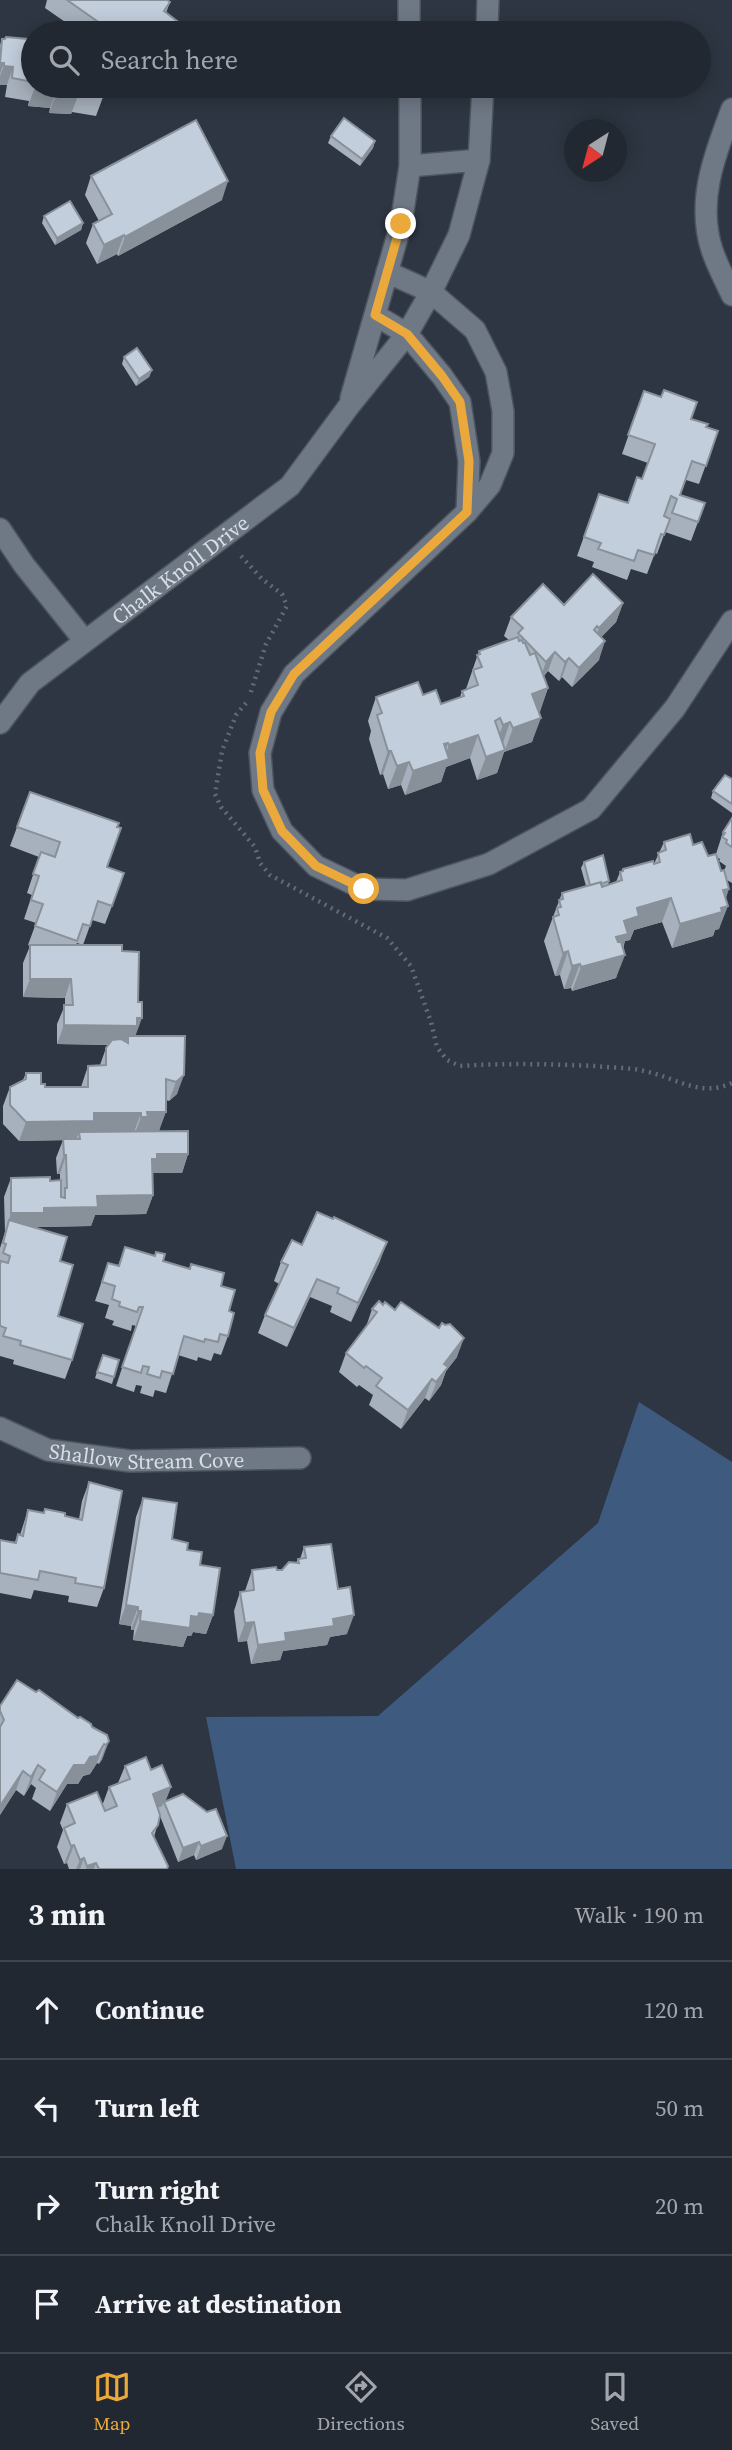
<!DOCTYPE html>
<html lang="en">
<head>
<meta charset="utf-8">
<style>
  body { margin:0; font-family:"Source Serif 4",serif; background:#2a303a; color:#f1f3f6 }
  .compass { position:absolute; left:564px; top:119px; width:63px; height:63px; border-radius:50%; background:#222832; box-shadow:0 4px 18px #0003; rotate:216deg }
  .stop { position:absolute; width:21px; height:21px; margin:-16px; border:5px solid #eca93b; border-radius:50%; background:#fff }
  .stop.end { background:#eca93b; border-color:#fff; box-shadow:0 2px 7px #0008 }
  .list { margin:0; padding:0; list-style:none }
  h2 { display:flex; justify-content:space-between; align-items:center; height:91px; margin:0; padding:0 28px; font-size:30px }
  h2 small { font-size:23px; font-weight:400; color:#a2a6ac }
  .list li { display:grid; grid-template-columns:46px 1fr auto; gap:21px; align-items:center; box-sizing:border-box; height:98px; padding:0 28px; border-top:2px solid #3f444d }
  .list b { display:block; font-size:26px; white-space:nowrap }
  .list p { margin:0; font-size:23px; white-space:nowrap; color:#a2a6ac }
  .list em { font-size:23px; font-style:normal; color:#a2a6ac }
  .icon { flex:none; width:38px; height:38px; fill:none; stroke:currentColor; stroke-width:2; stroke-linecap:round; stroke-linejoin:round }
  .map { position:relative; flex:none; width:732px; height:1869px; overflow:hidden }
  .search { position:absolute; background:#222832; box-shadow:0 4px 18px #0003; left:21px; right:21px; top:21px; height:77px; display:flex; align-items:center; gap:18px; box-sizing:border-box; padding:0 24px; border-radius:38px; color:#a2a6ac; font-size:26px }
  .sheet { height:483px; background:#222832 }
  nav { display:flex; justify-content:space-around; align-items:center; box-sizing:border-box; height:98px; border-top:2px solid #3f444d; background:#222832; font-size:19px; color:#a2a6ac }
  nav a { display:grid; justify-items:center; gap:4px }
  nav .on { color:#eca93b }
  .map>svg:first-child { display:block }
  .green { fill:#3e5a7f }
  .lines { fill:none; stroke-linecap:round; stroke-linejoin:round }
  .minor-casing { stroke:#4c545d; stroke-width:24 }
  .path { stroke:#636b75; stroke-width:4.5; stroke-dasharray:2 5; stroke-linecap:butt }
  .minor { stroke:#6f7986; stroke-width:21 }
  .wall { fill:#a7b1bd; fill-rule:evenodd }
  .shaded-wall { fill:#88909a }
  .building { fill:#c2cedc; stroke:#88909a; stroke-width:2 }
  .route { stroke:#eca93b; stroke-width:9 }
  .labels { text-anchor:middle; dominant-baseline:central; stroke-width:7; stroke-linejoin:round; paint-order:stroke }
  .street-label { font-size:21px; fill:#d8dee5; stroke:#242c38 }
</style>
</head>
<body>
<div class="map">
<svg width="732" height="1869" viewBox="0 0 732 1869">
  <rect width="100%" height="100%" fill="#2d3642"/>
  <!-- green -->
  <polygon class="green" points="639,1402 732,1462 732,1869 236,1869 206,1717 378,1716 598,1523"/>
  <g class="lines">
    <defs>
      <g id="minor">
        <polyline points="409,0 409,33"/>
        <polyline points="487,33 488,0"/>
        <path d="M732 109C715 154 696 201 712 250 717 265 725 280 732 295"/>
        <polyline points="410,166 479,160"/>
        <polyline points="387,272 431,292 475,330 496,372 503,411 503,453 490,485 467,512 294,674 271,712 260,753 263,790 282,831 316,866 364,889 407,890 489,864 591,809 675,708 732,621"/>
        <polyline points="375,315 407,334 442,376 460,402 469,461 467,512"/>
        <polyline points="351,398 401,224 410,166 410,86"/>
        <polyline points="0,529 24,565 84,640"/>
        <path id="s1" d="M0 723 30 683 290 486 349 406 407 334 431 292 459 235 479 160 483 86"/>
        <path id="s2" d="M0 1428 48 1450 130 1461 300 1458"/>
      </g>
    </defs>
    <!-- minor casing -->
    <use href="#minor" class="minor-casing"/>
    <!-- path -->
    <g class="path">
      <polyline points="241,556 262,579 282,594 287,606 266,644 250,695"/>
      <path d="M246 703 236 715 222 751 215 794 221 807 255 847 260 863 270 875 387 938 411 966 431 1022 437 1047 447 1060 460 1066C505 1063 550 1064 596 1066 611 1068 628 1067 644 1071 675 1077 700 1098 732 1083"/>
    </g>
    <!-- minor -->
    <use href="#minor" class="minor"/>
  </g>
  <!-- wall -->
  <g class="wall">
    <polygon points="47,0 167,0 170,2 166,13 181,24 179,29 185,33 81,33 45,8"/>
    <polygon points="2,39 33,42 33,86 105,86 103,97 96,116 72,112 71,114 49,113 50,108 28,106 29,101 5,97 7,85 0,85 0,45"/>
    <polygon points="331,136 375,141 373,148 360,166 328,143"/>
    <polygon points="91,176 222,200 118,256 117,254 97,264 86,243 93,224 99,221 85,195"/>
    <polygon points="44,216 83,223 81,230 55,245 42,223"/>
    <polygon points="124,357 152,370 149,377 136,386 122,364"/>
    <polygon points="644,391 706,427 718,431 699,484 686,480 680,495 705,503 691,541 665,532 657,554 655,553 647,574 631,569 627,580 592,567 594,562 577,556 599,494 628,503 642,479 648,463 622,454"/>
    <polygon points="623,603 616,622 601,637 599,660 572,687 562,677 559,681 548,671 544,676 548,688 539,712 532,742 504,752 497,773 477,780 470,758 446,767 441,782 405,795 401,785 388,789 383,774 380,775 369,739 371,731 368,721 376,697 423,695 441,704 460,697 462,691 466,689 479,651 509,640 504,636 511,617 564,605"/>
    <polygon points="732,779 732,813 711,798 713,791"/>
    <polygon points="30,792 107,867 112,906 105,924 92,920 83,945 77,943 76,945 122,951 135,1036 185,1036 177,1094 169,1101 166,1100 159,1131 188,1154 182,1173 152,1173 153,1195 146,1214 95,1215 91,1226 38,1227 38,1229 60,1261 58,1316 72,1360 65,1379 13,1364 14,1360 0,1356 0,1248 5,1232 4,1197 11,1178 50,1181 60,1180 60,1174 57,1174 56,1158 63,1140 19,1141 3,1124 3,1106 10,1087 23,1080 26,1073 45,1087 81,1087 88,1066 100,1065 106,1048 108,1045 57,1044 57,1024 65,1005 65,998 23,997 23,963 30,946 28,945 36,923 24,919 32,895 27,893 39,857 10,846"/>
    <path d="M732 818V883L727 880 726 899 719 929 715 930 713 936 672 948 662 922 634 930 630 940 625 941 616 978 572 991 571 988 564 989 560 975 555 976 544 941 562 893 586 886 581 868 584 862 609 881 608 885 616 882 620 872H622L623 869 654 864 664 842 693 845 708 856 716 854 723 832ZM716 857 720 859 719 861 726 866 724 871H721Z"/>
    <polygon points="302,1245 380,1261 351,1322 330,1312 332,1306 310,1297 287,1347 258,1333 265,1315 279,1284 274,1281 281,1262"/>
    <polygon points="125,1247 163,1261 221,1286 229,1311 228,1336 221,1355 214,1353 211,1361 198,1357 197,1361 178,1355 166,1393 155,1390 153,1397 140,1393 142,1386 136,1385 134,1392 116,1386 136,1326 132,1325 131,1331 112,1325 114,1321 105,1318 109,1305 95,1301 108,1263 118,1266"/>
    <polygon points="372,1309 457,1357 446,1371 441,1385 429,1401 425,1398 401,1429 369,1405 373,1395 359,1385 357,1387 339,1372 346,1353 366,1327"/>
    <polygon points="103,1355 119,1360 112,1384 95,1378"/>
    <polygon points="89,1482 104,1588 97,1607 68,1602 69,1596 34,1590 31,1599 0,1593 0,1540 15,1542 18,1534 20,1535 28,1510 44,1513 45,1509 65,1516 79,1519 82,1501"/>
    <polygon points="143,1498 172,1539 187,1550 200,1565 213,1615 206,1634 193,1632 191,1636 187,1636 183,1647 133,1640 134,1630 131,1630 131,1626 119,1624 136,1517"/>
    <polygon points="304,1547 338,1589 347,1634 330,1637 327,1645 283,1651 280,1660 251,1664 247,1641 238,1642 234,1611 240,1592 245,1591 252,1570 282,1570 296,1563 298,1559 300,1559"/>
    <polygon points="0,1706 78,1718 92,1727 109,1741 99,1764 97,1763 90,1774 83,1776 78,1784 67,1784 50,1811 32,1799 36,1788 31,1784 24,1796 16,1790 0,1815"/>
    <polygon points="125,1766 151,1770 171,1787 165,1801 222,1849 196,1860 194,1855 178,1862 160,1816 154,1837 167,1869 69,1869 67,1863 64,1864 57,1847 63,1830 60,1823 67,1804 102,1806 109,1787 118,1783"/>
  </g>
  <!-- shaded-wall -->
  <g class="shaded-wall">
    <polygon points="0,63 4,63 0,74"/>
    <polygon points="4,66 13,67 7,85 0,85 0,76"/>
    <polygon points="35,87 57,89 50,108 28,106"/>
    <polygon points="56,94 78,96 71,114 49,113"/>
    <polygon points="375,141 373,148 360,166 362,159"/>
    <polygon points="228,181 222,200 118,256 125,237"/>
    <polygon points="83,223 81,230 55,245 57,238"/>
    <polygon points="124,235 117,254 97,264 104,245"/>
    <polygon points="152,370 149,377 136,386 139,379"/>
    <polygon points="623,603 616,622 592,647 599,628"/>
    <polygon points="605,641 599,660 572,687 579,668"/>
    <polygon points="555,652 548,671 539,681 546,662"/>
    <polygon points="569,658 562,677 559,681 565,662"/>
    <polygon points="548,688 540,712 524,718 532,694"/>
    <polygon points="541,718 532,742 504,752 497,773 477,780 486,757 505,750 513,728"/>
    <polygon points="510,722 502,746 494,748 503,725"/>
    <polygon points="478,735 470,758 446,767 441,782 405,795 413,771 444,744 448,743 441,762 443,761 449,745"/>
    <polygon points="388,751 391,751 383,774 380,775"/>
    <polygon points="409,762 401,785 388,789 397,766"/>
    <polygon points="729,889 723,907 728,906 719,929 715,930 713,936 672,948 680,924 723,890"/>
    <polygon points="671,898 662,922 634,930 630,940 625,941 619,956 625,955 616,978 572,991 581,967 616,937 624,921 637,908"/>
    <polygon points="568,951 560,975 555,976 563,953"/>
    <polygon points="580,964 571,988 564,989 572,966"/>
    <polygon points="30,979 71,979 65,998 23,997"/>
    <polygon points="137,1018 142,1018 135,1037 128,1036 125,1045 57,1044 64,1025"/>
    <polygon points="184,1075 177,1094 169,1101 176,1082"/>
    <polygon points="147,1112 166,1112 159,1131 134,1136 141,1117"/>
    <polygon points="94,1113 141,1113 134,1132 79,1132 76,1140 19,1141 26,1122"/>
    <polygon points="157,1154 188,1154 182,1173 152,1173 152,1159"/>
    <polygon points="64,1155 66,1155 60,1174 57,1174"/>
    <polygon points="153,1195 146,1214 95,1215 91,1226 38,1227 37,1232 9,1220 5,1232 11,1213 44,1208 97,1196"/>
    <polygon points="387,1242 380,1261 351,1322 358,1303"/>
    <polygon points="317,1279 310,1297 287,1347 294,1328"/>
    <polygon points="464,1338 457,1357 446,1371 441,1385 429,1401 444,1364"/>
    <polygon points="432,1379 425,1398 401,1429 408,1410"/>
    <polygon points="126,1605 138,1607 131,1626 119,1624"/>
    <polygon points="138,1611 141,1611 134,1630 131,1630"/>
    <polygon points="199,1613 213,1615 206,1634 193,1632 191,1636 187,1636 183,1647 133,1640 140,1621 191,1616"/>
    <polygon points="354,1615 347,1634 330,1637 327,1645 283,1651 280,1660 251,1664 258,1645 285,1633 333,1619"/>
    <polygon points="254,1622 247,1641 238,1642 245,1623"/>
    <polygon points="109,1741 102,1760 99,1764 106,1745"/>
    <polygon points="104,1744 97,1763 90,1774 83,1776 78,1784 67,1784 50,1811 57,1792 74,1765 90,1757"/>
    <polygon points="38,1765 31,1784 24,1796 31,1777"/>
    <polygon points="23,1771 16,1790 0,1815 0,1806"/>
    <polygon points="171,1787 165,1803 164,1802 162,1806 146,1813 153,1794"/>
    <polygon points="227,1836 222,1849 196,1860 201,1846"/>
    <polygon points="199,1842 194,1855 178,1862 183,1848"/>
    <polygon points="74,1845 67,1863 64,1864 71,1846"/>
    <polygon points="84,1858 80,1869 76,1869 80,1860"/>
    <polygon points="96,1863 94,1869 86,1869 87,1866"/>
  </g>
  <!-- building -->
  <g class="building">
    <polygon points="67,0 167,0 170,2 164,11 181,24 178,28 185,33 114,33"/>
    <polygon points="6,37 28,39 28,42 33,42 33,82 12,78 13,67 4,66 4,63 0,63 2,39 5,39"/>
    <polygon points="35,86 105,86 103,97 79,93 78,96 56,94 57,89 35,87"/>
    <polygon points="344,118 375,141 362,159 331,136"/>
    <polygon points="196,120 228,181 125,237 124,235 104,245 93,224 112,214 91,176"/>
    <polygon points="70,201 83,223 57,238 44,216"/>
    <polygon points="137,348 152,370 139,379 124,357"/>
    <polygon points="664,390 697,402 691,419 708,424 706,427 718,431 706,466 692,461 680,495 705,503 698,522 672,513 677,499 671,496 664,516 670,519 664,535 661,534 654,555 638,550 634,561 598,549 601,543 584,537 599,494 628,503 637,477 642,479 655,444 628,435 644,391 661,397"/>
    <polygon points="593,574 623,603 599,628 597,626 594,630 605,641 579,668 569,658 565,662 555,652 546,662 518,633 523,628 511,617 543,584 564,605"/>
    <polygon points="518,637 519,641 522,640 523,643 525,643 530,655 535,653 548,688 532,694 541,718 513,728 510,722 503,725 500,718 495,721 505,750 486,757 478,735 449,745 448,743 444,744 449,759 413,771 409,762 397,766 391,751 388,751 377,715 382,713 376,697 418,682 423,695 436,690 441,704 464,696 462,691 478,685 473,670 482,667 477,655 480,654 479,651"/>
    <polygon points="725,775 732,779 732,804 713,791"/>
    <polygon points="30,792 119,823 117,827 121,828 107,867 124,873 112,906 98,901 90,926 83,924 77,941 35,926 43,904 31,900 39,876 33,874 41,852 55,857 60,842 17,827"/>
    <polygon points="732,818 732,847 726,843 727,840 722,837 725,833 723,832"/>
    <polygon points="690,834 693,845 702,842 708,856 716,854 721,871 724,870 729,889 723,890 728,906 721,908 722,912 680,924 671,898 637,908 639,916 624,921 628,934 616,937 618,942 621,942 625,955 581,967 580,964 572,966 568,951 563,953 553,917 559,915 557,908 561,907 559,900 563,899 562,893 601,882 602,887 622,880 620,872 623,871 623,869 653,861 654,864 660,862 658,853 666,850 664,842"/>
    <polygon points="603,855 609,881 601,884 601,882 590,885 584,862"/>
    <polygon points="30,945 122,945 122,951 139,952 138,1002 142,1002 142,1018 137,1018 137,1026 64,1025 64,1005 73,1005 71,979 30,979"/>
    <polygon points="128,1036 185,1036 184,1075 176,1082 166,1079 166,1112 147,1112 148,1117 141,1117 141,1113 94,1113 94,1121 26,1122 10,1105 10,1087 26,1079 26,1073 41,1073 41,1084 45,1084 45,1087 88,1087 88,1066 106,1065 106,1048 112,1040 121,1039 128,1043"/>
    <polygon points="188,1131 188,1154 157,1154 157,1159 152,1159 153,1195 97,1196 98,1207 44,1208 44,1213 11,1213 11,1178 50,1177 50,1181 61,1180 61,1197 65,1198 65,1188 67,1188 66,1155 64,1155 63,1139 80,1139 79,1132"/>
    <polygon points="317,1212 333,1219 334,1217 387,1242 358,1303 337,1293 339,1288 317,1279 294,1328 265,1315 288,1265 281,1262 292,1240 302,1245"/>
    <polygon points="9,1220 67,1237 60,1261 73,1265 58,1316 83,1324 72,1360 20,1345 21,1341 3,1336 6,1328 0,1326 0,1265 1,1261 8,1263 10,1256 3,1253 6,1244 3,1243"/>
    <polygon points="125,1247 155,1256 156,1252 165,1254 163,1261 190,1269 191,1264 224,1273 221,1286 235,1290 229,1311 234,1313 228,1336 220,1334 218,1342 205,1339 204,1342 184,1336 173,1374 162,1371 160,1378 147,1374 149,1367 143,1366 141,1373 122,1367 143,1307 139,1307 137,1312 119,1306 120,1302 112,1299 115,1286 102,1282 108,1263 119,1266"/>
    <polygon points="379,1301 383,1305 385,1302 395,1310 401,1302 439,1328 442,1323 445,1325 450,1324 464,1338 444,1364 448,1367 436,1382 432,1379 408,1410 376,1386 382,1378 366,1366 364,1368 346,1353 377,1312 372,1309"/>
    <polygon points="103,1355 119,1360 114,1377 97,1372"/>
    <polygon points="89,1482 122,1491 104,1588 75,1583 76,1578 40,1571 38,1580 0,1573 0,1540 16,1543 18,1534 23,1536 28,1510 44,1513 45,1509 65,1513 65,1516 82,1520"/>
    <polygon points="143,1498 177,1503 172,1539 188,1543 187,1550 202,1552 200,1565 220,1568 213,1615 199,1613 198,1617 191,1616 190,1628 140,1621 141,1611 138,1611 138,1607 126,1605"/>
    <polygon points="331,1544 338,1589 350,1587 354,1615 333,1619 334,1626 285,1633 286,1641 258,1645 254,1622 245,1623 240,1592 254,1590 252,1570 276,1567 277,1570 282,1570 289,1562 299,1563 298,1559 306,1558 304,1547"/>
    <polygon points="17,1680 36,1692 39,1690 78,1718 80,1717 91,1724 92,1727 107,1735 109,1741 106,1745 104,1744 97,1756 90,1757 85,1765 74,1765 57,1792 39,1780 45,1770 38,1765 31,1777 23,1771 0,1806 0,1727 4,1720 0,1711 0,1706"/>
    <polygon points="146,1757 151,1770 162,1765 171,1787 153,1794 160,1815 158,1825 152,1833 168,1866 167,1869 99,1869 96,1863 87,1866 84,1858 80,1860 74,1845 71,1846 64,1828 75,1823 67,1804 97,1792 105,1811 117,1806 109,1787 130,1779 125,1766"/>
    <polygon points="183,1794 207,1812 216,1809 227,1836 201,1846 199,1842 183,1848 164,1802"/>
  </g>
  <g class="lines">
    <!-- route -->
    <polyline class="route" points="364,889 316,866 282,831 263,790 260,753 271,712 294,674 467,512 469,461 460,402 442,376 407,334 375,315 401,224"/>
  </g>
  <g class="labels">
    <!-- street labels -->
    <g class="street-label">
      <text stroke="none"><textPath href="#s1" startOffset="238">Chalk Knoll Drive</textPath></text>
      <text stroke="none"><textPath href="#s2" startOffset="152">Shallow Stream Cove</textPath></text>
    </g>
  </g>
</svg>
<svg class="compass" viewBox="-18 -18 36 36"><path d="M0-13l5 13h-10z" fill="#e53935"/><path d="M0 13l5-13h-10z" fill="#a2a6ac"/></svg>
<div class="stop" style="left:364px;top:889px"></div>
<div class="stop end" style="left:401px;top:224px"></div>
<div class="search"><svg class="icon" aria-label="search" viewBox="0 0 24 24"><circle cx="10" cy="10" r="6"/><path d="M15 15l6 6"/></svg>Search here</div>
</div>
<section class="sheet">
<h2>3 min<small>Walk · 190 m</small></h2>
<ul class="list">
<li><svg class="icon" aria-label="ahead" viewBox="0 0 24 24"><path d="M12 20V5M6 11l6-6 6 6"/></svg><div><b>Continue</b></div><em>120 m</em></li>
<li><svg class="icon" aria-label="left" viewBox="0 0 24 24"><path d="M17 20v-9H6M10 6l-5 5 5 5"/></svg><div><b>Turn left</b></div><em>50 m</em></li>
<li><svg class="icon" aria-label="right" viewBox="0 0 24 24"><path d="M7 20v-9h11M14 6l5 5-5 5"/></svg><div><b>Turn right</b><p>Chalk Knoll Drive</p></div><em>20 m</em></li>
<li><svg class="icon" aria-label="arrive" viewBox="0 0 24 24"><path d="M6 21V4h12l-3 4 3 4H6"/></svg><div><b>Arrive at destination</b></div></li>
</ul>
</section>
<nav>
<a class="on"><svg class="icon" aria-label="map" viewBox="0 0 24 24"><path d="M3 6l6-2 6 2 6-2v14l-6 2-6-2-6 2zM9 4v14M15 6v14"/></svg>Map</a>
<a><svg class="icon" aria-label="directions" viewBox="0 0 24 24"><path d="M12 3l9 9-9 9-9-9zM9 14v-3h6M13 9l2 2-2 2"/></svg>Directions</a>
<a><svg class="icon" aria-label="saved" viewBox="0 0 24 24"><path d="M7 4h10v16l-5-4-5 4z"/></svg>Saved</a>
</nav>
</body>
</html>
